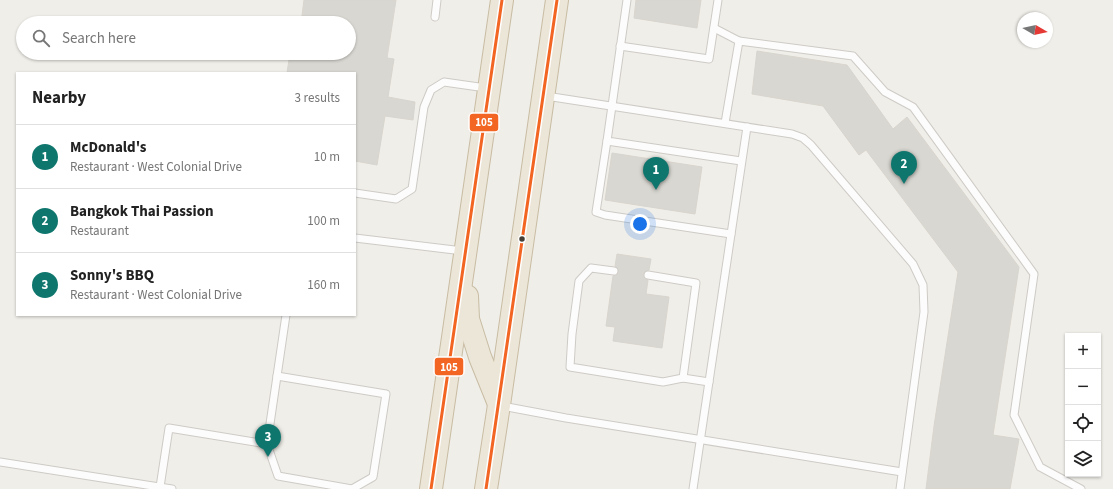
<!DOCTYPE html>
<html lang="en">
<head>
<meta charset="utf-8">
<style>
  body { margin:0; font-family:"Source Sans 3",sans-serif; background:#f6f6f6; color:#222 }
  .controls { position:absolute; right:12px; bottom:12px; display:grid; overflow:hidden; border-radius:0px; box-shadow:0 1px 3px #0004 }
  .controls button { width:36px; height:36px; display:grid; place-items:center; padding:0; border:0; border-bottom:1px solid #e0e0e0; background:#fff; color:#222; font:20px sans-serif }
  .compass { position:absolute; left:1017px; top:12px; width:36px; height:36px; border-radius:50%; background:#fff; box-shadow:0 1px 3px #0004; rotate:99deg }
  .you { position:absolute; left:640px; top:224px; width:14px; height:14px; margin:-10px; border:3px solid #fff; border-radius:50%; background:#1a73e8; box-shadow:0 0 0 6px #1a73e833 }
  .badge { display:grid; place-items:center; width:26px; height:26px; border-radius:50%; background:#0f766e; color:#fff; font-size:13px; font-weight:700 }
  .pin { position:absolute; translate:-50% -33px; filter:drop-shadow(0 1px 2px #0008) }
  .pin::after { content:''; position:absolute; top:21px; width:14px; height:12px; background:inherit; clip-path:polygon(0 0,100% 0,50% 100%) }
  .list { margin:0; padding:0; list-style:none }
  h2 { display:flex; justify-content:space-between; align-items:center; height:52px; margin:0; padding:0 16px; font-size:17px }
  h2 small { font-size:13px; font-weight:400; color:#767676 }
  .list li { display:grid; grid-template-columns:26px 1fr auto; gap:12px; align-items:center; box-sizing:border-box; height:64px; padding:0 16px; border-top:1px solid #e0e0e0 }
  .list b { display:block; font-size:15px; white-space:nowrap }
  .list p { margin:0; font-size:13px; white-space:nowrap; color:#767676 }
  .list em { font-size:13px; font-style:normal; color:#767676 }
  .icon { flex:none; width:22px; height:22px; fill:none; stroke:currentColor; stroke-width:2; stroke-linecap:round; stroke-linejoin:round }
  .map { position:relative; flex:none; width:1113px; height:489px; overflow:hidden }
  .search { position:absolute; background:#fff; box-shadow:0 1px 3px #0004; left:16px; top:16px; width:340px; height:44px; display:flex; align-items:center; gap:10px; box-sizing:border-box; padding:0 14px; border-radius:22px; color:#767676; font-size:15px }
  .panel { position:absolute; background:#fff; box-shadow:0 1px 3px #0004; left:16px; top:72px; width:340px; height:244px; border-radius:0px }
  .map>svg:first-child { display:block }
  .building { fill:#d9d7d1; stroke:#d8d5ce }
  .lines { fill:none; stroke-linecap:round; stroke-linejoin:round }
  .lane-casing { stroke:#cecbc6; stroke-width:9 }
  .highway-casing { stroke:#c8bca3; stroke-width:24 }
  .lane { stroke:#fdfcfc; stroke-width:7 }
  .highway { stroke:#ece6d8; stroke-width:22 }
  .bus-1-casing { stroke:#fff; stroke-width:6 }
  .bus-1 { stroke:#f26522; stroke-width:3 }
  .bus-dot { fill:#453f35; stroke:#fff; stroke-width:1.5 }
  .line-badge { stroke:#fff; stroke-width:1.5 }
  .badge-label { font-size:11px; text-anchor:middle; font-weight:bold; fill:#fff }
</style>
</head>
<body>
<div class="map">
<svg width="1113" height="489" viewBox="0 0 1113 489">
  <rect width="100%" height="100%" fill="#f0eee8"/>
  <!-- building -->
  <g class="building">
    <polygon points="304,0 396,0 387,58 394,59 388,97 415,102 413,120 385,116 377,165 355,161 355,73 287,73 290,53 349,53 349,23 301,23"/>
    <polygon points="636,0 701,0 697,28 634,18"/>
    <polygon points="757,51 847,65 893,129 907,117 1019,267 993,435 1019,439 1010,489 926,489 934,426 958,272 866,150 859,155 823,106 752,94"/>
    <polygon points="612,153 702,167 695,214 605,200"/>
    <polygon points="617,254 651,259 649,270 644,272 643,275 645,279 648,280 646,294 669,297 662,348 613,341 615,327 606,326 613,276 616,275 619,272 618,269 615,266"/>
  </g>
  <g class="lines">
    <defs>
      <g id="lane">
        <polyline points="627,0 607,141 741,161"/>
        <polyline points="435,17 437,0"/>
        <polyline points="714,28 739,41"/>
        <polyline points="620,46 709,59 718,0"/>
        <polyline points="546,96 792,134 803,138 811,145 913,264 923,285 924,312 900,489"/>
        <polyline points="725,123 739,41 853,56 885,92 913,107 1034,274 1014,415 1040,467 1081,489"/>
        <polyline points="607,141 596,212 605,215 731,234"/>
        <polyline points="355,193 396,199 412,189 424,107 431,90 444,82 486,88"/>
        <polyline points="355,238 463,251"/>
        <polyline points="614,271 591,268 579,281 572,334 570,367 663,382 683,378 696,283 648,275"/>
        <polyline points="683,378 709,382"/>
        <polyline points="502,406 566,418 902,472"/>
        <polyline points="267,444 278,476 352,489 373,477 386,394 277,376"/>
        <polyline points="0,462 172,489"/>
        <polyline points="160,487 169,428 267,444 286,315"/>
        <polyline points="693,489 747,127"/>
      </g>
      <g id="highway">
        <polyline points="467,296 468,319 480,357 499,404"/>
        <polyline points="431,489 502,0"/>
        <polyline points="486,489 499,405 557,0"/>
      </g>
    </defs>
    <!-- lane casing -->
    <use href="#lane" class="lane-casing"/>
    <!-- highway casing -->
    <use href="#highway" class="highway-casing"/>
    <!-- lane -->
    <use href="#lane" class="lane"/>
    <!-- highway -->
    <use href="#highway" class="highway"/>
    <defs>
      <g id="bus-1">
        <polyline points="431,489 502,0"/>
        <polyline points="486,489 557,0"/>
      </g>
    </defs>
    <!-- bus-1 casing -->
    <use href="#bus-1" class="bus-1-casing"/>
    <!-- bus-1 -->
    <use href="#bus-1" class="bus-1"/>
  </g>
  <!-- markers -->
  <circle class="bus-dot" cx="522" cy="239" r="3.5"/>
  <g class="line-badge">
    <rect x="469" y="113" width="30" height="19" rx="4" fill="#f26522"/>
    <rect x="434" y="357" width="30" height="19" rx="4" fill="#f26522"/>
  </g>
  <g class="badge-label">
    <text x="484" y="126">105</text>
    <text x="449" y="371">105</text>
  </g>
</svg>
<div class="controls">
<button>+</button>
<button>−</button>
<button><svg class="icon" aria-label="locate" viewBox="0 0 24 24"><circle cx="12" cy="12" r="6"/><path d="M12 2v4M12 18v4M2 12h4M18 12h4"/></svg></button>
<button><svg class="icon" aria-label="layers" viewBox="0 0 24 24"><path d="M12 4l9 5-9 5-9-5zM3 14l9 5 9-5"/></svg></button>
</div>
<svg class="compass" viewBox="-18 -18 36 36"><path d="M0-13l5 13h-10z" fill="#e53935"/><path d="M0 13l5-13h-10z" fill="#767676"/></svg>
<div class="you"></div>
<div class="pin badge" style="left:656px;top:190px">1</div>
<div class="pin badge" style="left:904px;top:184px">2</div>
<div class="pin badge" style="left:268px;top:457px">3</div>
<div class="search"><svg class="icon" aria-label="search" viewBox="0 0 24 24"><circle cx="10" cy="10" r="6"/><path d="M15 15l6 6"/></svg>Search here</div>
<section class="panel">
<h2>Nearby<small>3 results</small></h2>
<ul class="list">
<li><span class="badge">1</span><div><b>McDonald's</b><p>Restaurant · West Colonial Drive</p></div><em>10 m</em></li>
<li><span class="badge">2</span><div><b>Bangkok Thai Passion</b><p>Restaurant</p></div><em>100 m</em></li>
<li><span class="badge">3</span><div><b>Sonny's BBQ</b><p>Restaurant · West Colonial Drive</p></div><em>160 m</em></li>
</ul>
</section>
</div>
</body>
</html>
